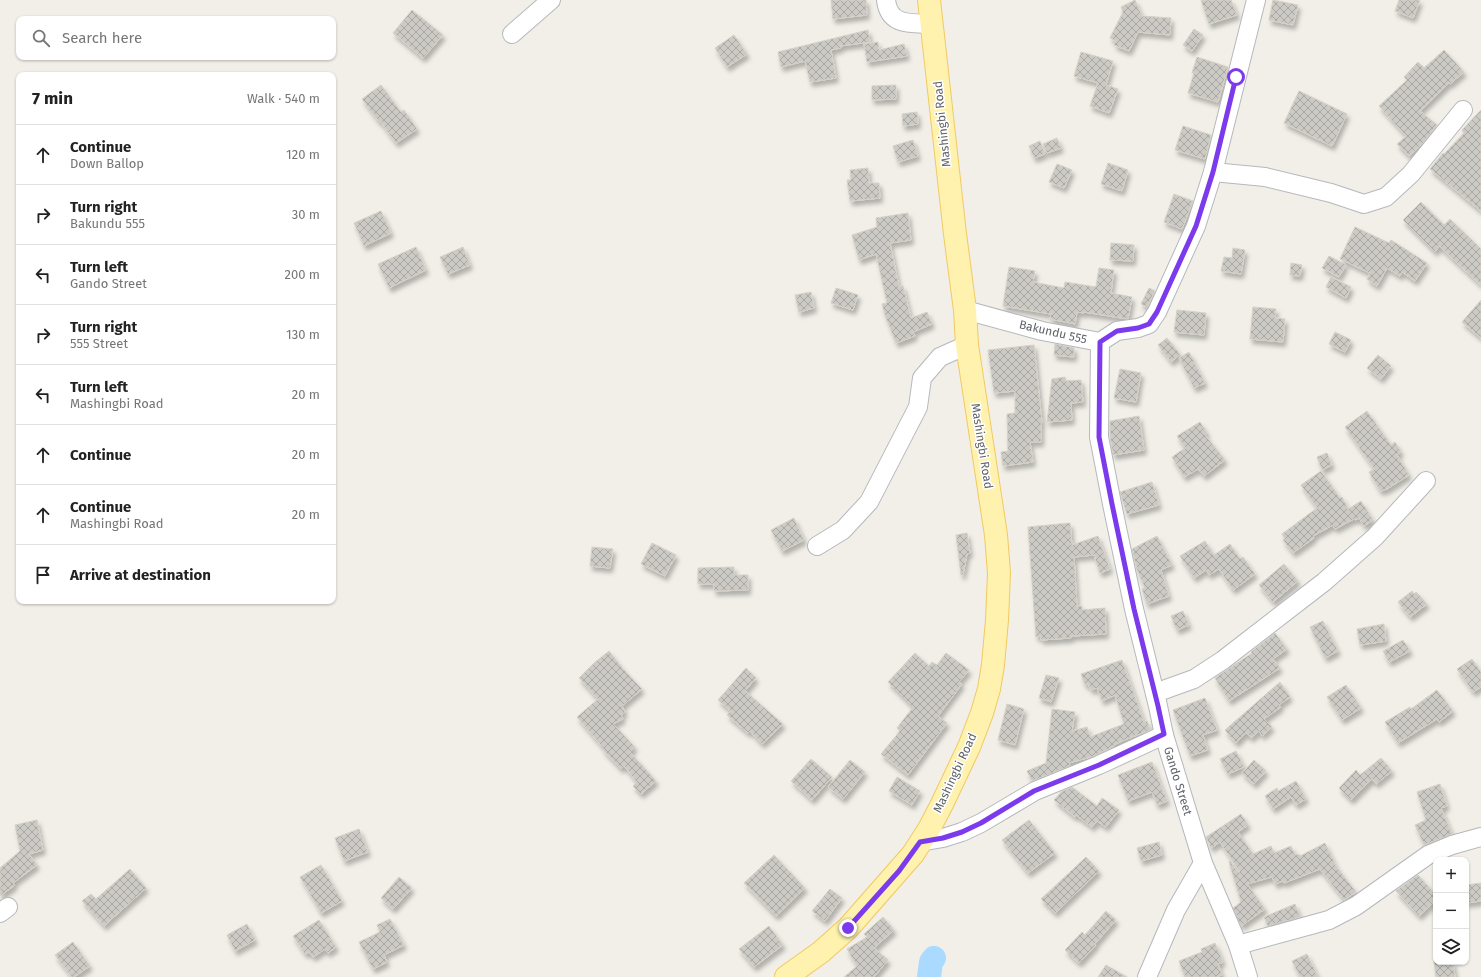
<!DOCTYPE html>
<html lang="en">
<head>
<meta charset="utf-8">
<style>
  body { margin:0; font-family:"Fira Sans",sans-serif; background:#f6f6f6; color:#222 }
  .controls { position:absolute; right:12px; bottom:12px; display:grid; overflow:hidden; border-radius:8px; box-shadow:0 1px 3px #0004 }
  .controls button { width:36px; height:36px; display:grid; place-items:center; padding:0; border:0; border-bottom:1px solid #e0e0e0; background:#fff; color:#222; font:20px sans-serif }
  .stop { position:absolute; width:12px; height:12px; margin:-9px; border:3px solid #7c3aed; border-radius:50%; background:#fff }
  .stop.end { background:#7c3aed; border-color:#fff; box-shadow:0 1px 4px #0008 }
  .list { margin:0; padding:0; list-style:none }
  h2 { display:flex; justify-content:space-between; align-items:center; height:52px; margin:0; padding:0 16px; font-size:17px }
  h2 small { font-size:13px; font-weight:400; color:#767676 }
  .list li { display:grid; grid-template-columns:26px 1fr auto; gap:12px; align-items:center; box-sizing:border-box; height:60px; padding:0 16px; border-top:1px solid #e0e0e0 }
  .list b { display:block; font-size:15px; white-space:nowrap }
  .list p { margin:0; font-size:13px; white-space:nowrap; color:#767676 }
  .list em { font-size:13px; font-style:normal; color:#767676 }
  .icon { flex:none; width:22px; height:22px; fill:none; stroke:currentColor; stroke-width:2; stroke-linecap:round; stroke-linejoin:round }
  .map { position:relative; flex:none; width:1481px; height:977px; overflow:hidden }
  .search { position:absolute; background:#fff; box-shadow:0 1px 3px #0004; left:16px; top:16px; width:320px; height:44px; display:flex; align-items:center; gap:10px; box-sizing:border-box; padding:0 14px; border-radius:8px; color:#767676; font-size:15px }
  .panel { position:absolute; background:#fff; box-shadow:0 1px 3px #0004; left:16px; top:72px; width:320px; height:532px; border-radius:8px }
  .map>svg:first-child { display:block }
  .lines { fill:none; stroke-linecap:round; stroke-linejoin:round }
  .river { stroke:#aadaff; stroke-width:24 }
  .building { fill:url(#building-cross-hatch); stroke:#d6d1c6; filter:url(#shadow) }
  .minor-casing { stroke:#b5b8bc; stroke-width:20 }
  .major-casing { stroke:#f2c960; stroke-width:24 }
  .minor { stroke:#fff; stroke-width:18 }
  .major { stroke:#fff2af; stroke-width:22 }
  .route { stroke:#7c3aed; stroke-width:5 }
  .labels { text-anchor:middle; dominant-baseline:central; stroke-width:3; stroke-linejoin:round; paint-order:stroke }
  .street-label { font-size:12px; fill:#5f6368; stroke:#fff }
</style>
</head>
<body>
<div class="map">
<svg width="1481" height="977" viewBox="0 0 1481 977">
  <defs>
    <pattern id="building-cross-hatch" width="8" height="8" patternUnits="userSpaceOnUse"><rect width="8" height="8" fill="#cccac5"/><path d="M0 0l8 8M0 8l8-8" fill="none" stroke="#a9a8a4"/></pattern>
    <filter id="shadow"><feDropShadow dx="2.5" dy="4.5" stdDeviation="2" flood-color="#0004"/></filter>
  </defs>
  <rect width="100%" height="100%" fill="#f1efe8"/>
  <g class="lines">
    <!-- river -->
    <polyline class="river" points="929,977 931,962 934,958"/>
  </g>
  <!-- building -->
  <g class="building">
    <polygon points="831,0 866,0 867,15 833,19"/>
    <polygon points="1135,0 1142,16 1171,18 1170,35 1138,32 1129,51 1114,45 1116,41 1110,38 1123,12 1121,7"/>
    <polygon points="1201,0 1231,0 1237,15 1209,24"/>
    <polygon points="1273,0 1298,5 1293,25 1269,20"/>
    <polygon points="1399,0 1420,0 1413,18 1395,11"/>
    <polygon points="412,10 443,35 423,58 393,33"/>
    <polygon points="1194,29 1203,35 1192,51 1183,45"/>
    <polygon points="868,30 870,42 840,46 841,48 831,50 836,78 810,82 805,61 781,67 778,52"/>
    <polygon points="734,35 747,54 727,67 715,48"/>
    <polygon points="878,42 879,50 904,44 907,56 867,62 864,44"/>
    <polygon points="1444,50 1464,72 1450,84 1449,83 1420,111 1437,125 1423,143 1409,156 1397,144 1406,136 1379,106 1407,80 1404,77 1418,62 1424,68"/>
    <polygon points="1081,52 1113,61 1106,85 1118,89 1109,113 1090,106 1098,83 1074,76"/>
    <polygon points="1197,57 1228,67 1218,102 1188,93 1194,73 1192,73"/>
    <polygon points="381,85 401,112 404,110 417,129 396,143 380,121 379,122 362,99"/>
    <polygon points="896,85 896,99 872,100 872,86"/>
    <polygon points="1299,91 1347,114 1332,146 1284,123"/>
    <polygon points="1481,110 1481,211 1430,169 1443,153 1444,154 1464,133 1462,130"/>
    <polygon points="917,112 918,124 903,126 902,114"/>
    <polygon points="1183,126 1211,135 1205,159 1175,150"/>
    <polygon points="1057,138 1061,148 1047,153 1043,144"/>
    <polygon points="913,140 918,156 898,162 893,146"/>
    <polygon points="1040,141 1045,154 1034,158 1029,146"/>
    <polygon points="1108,163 1128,170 1122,191 1101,184"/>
    <polygon points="1057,164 1072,170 1064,188 1049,182"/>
    <polygon points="868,168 869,183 879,183 880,198 850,201 847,180 851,180 850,170"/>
    <polygon points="1174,194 1193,201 1182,229 1164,222"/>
    <polygon points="1421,202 1444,225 1450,219 1481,249 1481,285 1439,246 1435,252 1403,220"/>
    <polygon points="381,211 391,233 364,246 354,223"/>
    <polygon points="908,213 911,240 890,243 899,287 903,286 911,318 927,312 932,324 913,332 915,336 896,343 885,315 882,304 887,303 876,254 859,260 852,235 877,227 876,218"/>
    <polygon points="1355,227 1389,243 1391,240 1427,263 1415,281 1402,272 1400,276 1387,268 1377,286 1367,279 1370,273 1340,259"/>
    <polygon points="1111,243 1134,245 1133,261 1110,260"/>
    <polygon points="416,247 426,270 389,288 378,264"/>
    <polygon points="463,247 470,265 448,274 440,257"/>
    <polygon points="1233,248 1245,250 1241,274 1221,271 1224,257 1232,258"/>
    <polygon points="1329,256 1346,265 1339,277 1322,268"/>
    <polygon points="1291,263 1302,265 1300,276 1290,275"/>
    <polygon points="1009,267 1035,271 1033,282 1064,288 1065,282 1096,287 1099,268 1114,270 1111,293 1132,297 1128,319 1084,312 1084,313 1077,312 1075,324 1050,319 1051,314 1003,306"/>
    <polygon points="1331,277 1351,287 1346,298 1326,287"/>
    <polygon points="836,288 858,295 853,310 831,303"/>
    <polygon points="1149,288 1155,291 1147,307 1141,304"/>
    <polygon points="811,292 814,308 799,312 795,295"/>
    <polygon points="1481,300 1481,338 1462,322"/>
    <polygon points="1253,307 1276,309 1275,318 1285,319 1283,342 1250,339"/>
    <polygon points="1177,310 1206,313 1204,335 1174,332"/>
    <polygon points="1335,332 1351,340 1345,352 1329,344"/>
    <polygon points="1167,338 1180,354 1171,362 1158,345"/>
    <polygon points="1055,344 1074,348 1074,357 1054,355"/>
    <polygon points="1034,345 1042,423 1041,423 1041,442 1030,442 1033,462 1003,466 1001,452 1008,451 1007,414 1015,413 1015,391 994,393 988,350"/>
    <polygon points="1189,352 1205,383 1194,388 1179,358"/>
    <polygon points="1378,355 1391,366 1381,379 1367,368"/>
    <polygon points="1120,369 1141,373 1136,402 1114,398"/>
    <polygon points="1065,377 1066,381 1081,380 1083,402 1071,403 1072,420 1047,422 1052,379"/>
    <polygon points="1367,411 1391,445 1395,442 1401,452 1397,455 1409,475 1387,489 1380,491 1369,472 1374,469 1345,427"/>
    <polygon points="1139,416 1144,450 1113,455 1110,436 1110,421"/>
    <polygon points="1200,422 1207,433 1205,435 1225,460 1204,476 1198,469 1184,477 1172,457 1185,448 1177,436"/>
    <polygon points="1327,453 1332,465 1322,470 1317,457"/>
    <polygon points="1321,471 1340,498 1342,497 1348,509 1361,501 1373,520 1364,526 1359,518 1355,520 1354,519 1335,529 1333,525 1313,536 1314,538 1293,553 1283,540 1285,539 1282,534 1317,508 1301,485"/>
    <polygon points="1152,482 1159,505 1127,514 1120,492"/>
    <polygon points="794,518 804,540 782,551 771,530"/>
    <polygon points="1070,523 1072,545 1098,536 1110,569 1100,573 1094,555 1074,557 1077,606 1082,606 1082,610 1105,608 1106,634 1072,636 1071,638 1041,640 1041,636 1036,637 1028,527"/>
    <polygon points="967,533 970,553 967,554 963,575 961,575 956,535"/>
    <polygon points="1157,536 1172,565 1161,570 1169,596 1147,604 1142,589 1145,588 1137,570 1132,549"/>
    <polygon points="1205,541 1214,555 1230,544 1240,559 1243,557 1255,574 1233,590 1219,569 1209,575 1206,570 1194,578 1180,556"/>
    <polygon points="652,543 676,555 665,576 641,564"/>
    <polygon points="592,547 613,549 610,568 590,566"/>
    <polygon points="1284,564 1298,581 1273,602 1259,585"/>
    <polygon points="734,567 734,575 748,575 748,590 714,591 714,584 698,584 698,568"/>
    <polygon points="1412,591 1414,594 1416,592 1427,604 1410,617 1398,602"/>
    <polygon points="1183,611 1189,625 1177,630 1171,616"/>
    <polygon points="1323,621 1338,651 1325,658 1310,627"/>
    <polygon points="1384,624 1386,641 1360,645 1357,629"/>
    <polygon points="1275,633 1287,649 1273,659 1280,668 1229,701 1215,678 1252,653 1251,652"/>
    <polygon points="1403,640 1410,651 1389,662 1383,651"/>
    <polygon points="609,651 623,669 642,689 622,706 625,712 621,715 623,719 613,724 635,747 630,752 656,781 641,794 633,786 637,782 624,766 621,769 603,750 604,749 577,717 598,699 579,678 594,663"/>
    <polygon points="915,653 929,666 932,662 937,665 946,653 969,670 959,682 962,684 938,716 947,723 908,775 881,754 900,731 897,728 913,707 888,682"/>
    <polygon points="1472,659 1481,672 1481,687 1473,692 1457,669"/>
    <polygon points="1122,660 1144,722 1147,721 1150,730 1122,741 1114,745 1114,746 1094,756 1069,763 1070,766 1032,781 1027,771 1046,763 1052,709 1075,712 1072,731 1087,727 1090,737 1124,724 1115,695 1102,701 1097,688 1091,690 1088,684 1085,685 1081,674"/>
    <polygon points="746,668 756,678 745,691 783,724 762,744 750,731 748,733 727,715 731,711 718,700"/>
    <polygon points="1046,675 1059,678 1051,702 1039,698"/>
    <polygon points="1280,682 1290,697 1279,705 1281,707 1264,719 1272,727 1262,736 1259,731 1251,738 1246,733 1236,743 1225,730"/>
    <polygon points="1346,685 1361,708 1342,720 1327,697"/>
    <polygon points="1437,690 1453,711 1439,722 1437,719 1398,743 1385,722 1410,707 1411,709"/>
    <polygon points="1205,698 1217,730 1203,735 1208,750 1190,756 1173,710"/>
    <polygon points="1007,704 1024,709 1015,745 998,740"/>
    <polygon points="1236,751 1244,767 1228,774 1220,759"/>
    <polygon points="1381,758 1392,771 1376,784 1372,779 1351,800 1339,788 1356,770 1360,775"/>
    <polygon points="811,759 832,777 812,800 791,781"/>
    <polygon points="850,760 865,772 843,799 828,787"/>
    <polygon points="1254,760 1266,771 1254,784 1242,773"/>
    <polygon points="1152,762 1167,801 1157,805 1152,792 1128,801 1118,775"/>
    <polygon points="897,777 920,791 912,805 889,791"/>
    <polygon points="1296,781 1306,799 1296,805 1291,797 1273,809 1265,796 1277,788 1278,791"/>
    <polygon points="1440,784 1447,806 1441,808 1452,834 1424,845 1415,825 1426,820 1417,792"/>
    <polygon points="1072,787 1097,806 1102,798 1119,810 1106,827 1097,821 1092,827 1076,815 1075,817 1054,800 1061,792"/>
    <polygon points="1241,814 1248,825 1238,832 1253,854 1271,846 1274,853 1291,846 1295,855 1299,854 1300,856 1325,843 1336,866 1356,892 1344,900 1320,869 1284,883 1283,881 1275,884 1272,877 1247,884 1265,909 1241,926 1233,908 1241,902 1229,862 1230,861 1238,872 1240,872 1220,842 1211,848 1206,837"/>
    <polygon points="37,820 43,850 29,854 37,865 13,883 15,885 0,896 0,868 20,851 15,825"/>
    <polygon points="1029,820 1055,853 1028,873 1002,840"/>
    <polygon points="359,829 368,852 344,861 335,838"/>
    <polygon points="1159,842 1162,855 1141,861 1137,848"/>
    <polygon points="774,855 805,888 776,916 744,883"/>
    <polygon points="1086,857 1099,871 1055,913 1041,899"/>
    <polygon points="321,865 342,901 321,913 300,877"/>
    <polygon points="130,869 146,888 104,926 82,901 91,894 96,899"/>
    <polygon points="1418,875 1436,895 1436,900 1419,916 1396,891"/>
    <polygon points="399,877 412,888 393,909 381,898"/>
    <polygon points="1481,883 1481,901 1466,903 1466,885"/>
    <polygon points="830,889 842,898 825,921 812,911"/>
    <polygon points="1295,904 1300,917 1268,926 1264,917"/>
    <polygon points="1106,911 1116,920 1095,944 1096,945 1079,963 1065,950 1082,932 1085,935"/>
    <polygon points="883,917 894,930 874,948 888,960 874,977 844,977 857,966 847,949 867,937 864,934"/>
    <polygon points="390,919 404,945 384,955 387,962 373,969 359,942 380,932 377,925"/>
    <polygon points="319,920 336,947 328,953 325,949 313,957 309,952 305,954 293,936"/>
    <polygon points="247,924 255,940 235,951 227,935"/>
    <polygon points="769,926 783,945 754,967 739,949"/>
    <polygon points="73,942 90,966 74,977 72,977 55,955"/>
    <polygon points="1215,943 1223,962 1218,964 1222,975 1216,977 1185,977 1179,961 1202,952 1201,949"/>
    <polygon points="1307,954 1318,977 1300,977 1292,961"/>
    <polygon points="1434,962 1453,962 1455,977 1436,977"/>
    <polygon points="1106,965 1127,977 1098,977"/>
  </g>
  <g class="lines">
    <defs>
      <g id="minor">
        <path d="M886 0C889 26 910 23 931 24"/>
        <polyline points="512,34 551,0"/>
        <polyline points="1213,172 1265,177 1331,193 1364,204 1386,197 1411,174 1463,110"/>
        <polyline points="965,310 1042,331 1100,342 1117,331 1138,328 1149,324 1157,312 1196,226 1213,172 1256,0"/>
        <polyline points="1100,342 1099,437 1112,504 1134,609 1158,706 1164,735 1203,863 1238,945 1248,977"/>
        <polyline points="817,546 843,530 869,502 918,407 922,378 940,357 967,345"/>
        <polyline points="1155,693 1194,679 1223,660 1324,582 1375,537 1426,481"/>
        <polyline points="920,842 943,838 962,832 981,823 1035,791 1099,765 1164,735"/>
        <polyline points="0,913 8,907"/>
        <polyline points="1238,945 1329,920 1356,906 1428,855 1452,845 1481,837"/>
        <polyline points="1147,977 1176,910 1203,863"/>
      </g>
      <polyline id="major" points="786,977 821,952 848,928 913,854 929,829 942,804 969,747 982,713 989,689 993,665 997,620 999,573 996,535 967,345 965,310 955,234 929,0"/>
    </defs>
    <!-- minor casing -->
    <use href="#minor" class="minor-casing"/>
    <!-- major casing -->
    <use href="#major" class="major-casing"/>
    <!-- minor -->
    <use href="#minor" class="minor"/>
    <!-- major -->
    <use href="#major" class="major"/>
  </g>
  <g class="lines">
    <!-- route -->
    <polyline class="route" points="848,928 899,871 920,842 943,838 962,832 981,823 1034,791 1099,765 1164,734 1158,706 1134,609 1112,504 1099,437 1100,342 1117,331 1138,328 1149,324 1157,312 1196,226 1213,172 1236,77"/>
  </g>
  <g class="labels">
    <!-- street labels -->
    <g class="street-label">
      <text transform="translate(942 124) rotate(-96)">Mashingbi Road</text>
      <text transform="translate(1053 332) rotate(13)">Bakundu 555</text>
      <text transform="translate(982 446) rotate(81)">Mashingbi Road</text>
      <text transform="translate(955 773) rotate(-65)">Mashingbi Road</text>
      <text transform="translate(1178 781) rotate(73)">Gando Street</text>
    </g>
  </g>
</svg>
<div class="controls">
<button>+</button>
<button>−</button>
<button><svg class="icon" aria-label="layers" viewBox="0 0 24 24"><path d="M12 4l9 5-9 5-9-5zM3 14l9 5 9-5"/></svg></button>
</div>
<div class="stop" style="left:1236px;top:77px"></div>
<div class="stop end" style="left:848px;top:928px"></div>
<div class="search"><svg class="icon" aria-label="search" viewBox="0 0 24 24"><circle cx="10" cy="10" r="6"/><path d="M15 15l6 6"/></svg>Search here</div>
<section class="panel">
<h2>7 min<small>Walk · 540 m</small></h2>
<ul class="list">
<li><svg class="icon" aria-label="ahead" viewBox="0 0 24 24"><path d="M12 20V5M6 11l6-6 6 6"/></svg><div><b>Continue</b><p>Down Ballop</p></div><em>120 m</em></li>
<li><svg class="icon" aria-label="right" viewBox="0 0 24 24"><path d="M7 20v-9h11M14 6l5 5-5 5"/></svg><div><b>Turn right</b><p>Bakundu 555</p></div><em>30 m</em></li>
<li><svg class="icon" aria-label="left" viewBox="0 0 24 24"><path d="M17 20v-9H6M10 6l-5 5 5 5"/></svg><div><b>Turn left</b><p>Gando Street</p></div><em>200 m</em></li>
<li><svg class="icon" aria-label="right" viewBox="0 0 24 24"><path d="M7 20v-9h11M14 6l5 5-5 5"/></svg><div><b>Turn right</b><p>555 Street</p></div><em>130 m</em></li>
<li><svg class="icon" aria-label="left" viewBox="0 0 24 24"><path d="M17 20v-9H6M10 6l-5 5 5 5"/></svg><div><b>Turn left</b><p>Mashingbi Road</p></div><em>20 m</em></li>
<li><svg class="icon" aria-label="ahead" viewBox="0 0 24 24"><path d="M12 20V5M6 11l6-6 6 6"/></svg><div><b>Continue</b></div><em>20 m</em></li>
<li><svg class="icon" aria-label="ahead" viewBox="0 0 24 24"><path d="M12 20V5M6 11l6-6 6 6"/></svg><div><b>Continue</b><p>Mashingbi Road</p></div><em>20 m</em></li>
<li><svg class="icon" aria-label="arrive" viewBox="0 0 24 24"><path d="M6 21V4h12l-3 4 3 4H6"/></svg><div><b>Arrive at destination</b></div></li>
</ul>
</section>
</div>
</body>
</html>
